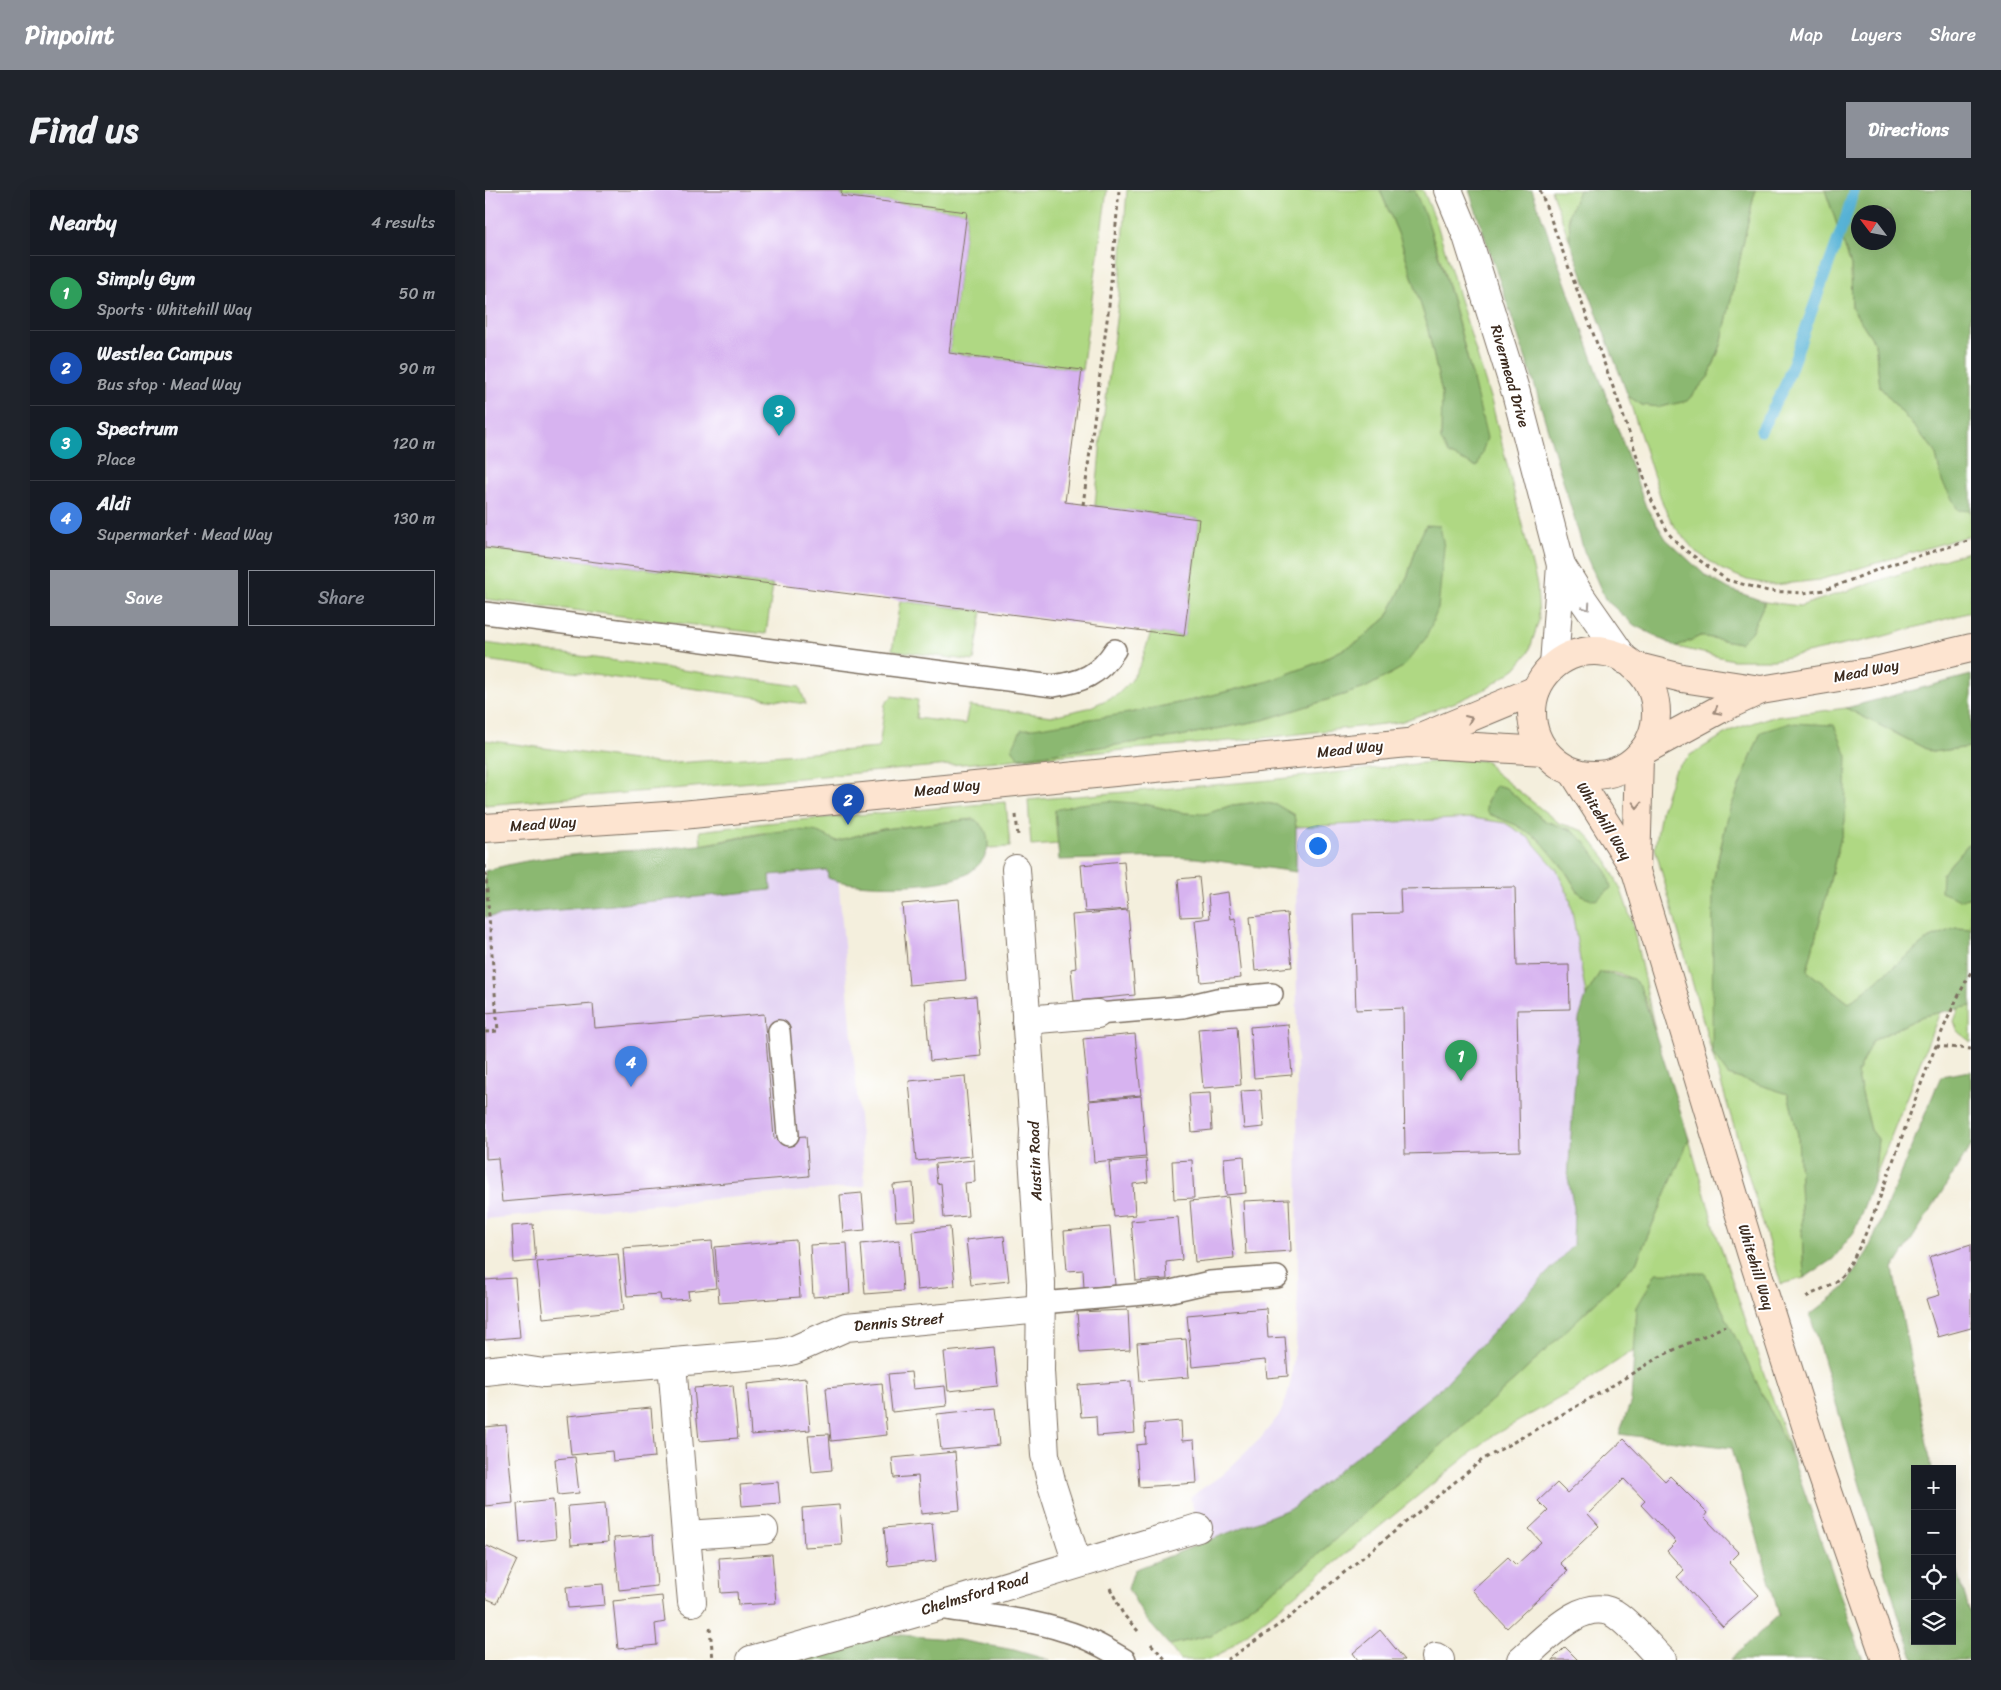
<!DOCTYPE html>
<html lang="en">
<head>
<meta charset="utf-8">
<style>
  body { margin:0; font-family:Sriracha,sans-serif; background:#20242c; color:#f1f3f6 }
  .controls { position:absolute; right:15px; bottom:15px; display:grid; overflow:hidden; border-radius:0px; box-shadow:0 5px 20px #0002 }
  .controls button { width:45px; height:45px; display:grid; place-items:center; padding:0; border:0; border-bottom:1px solid #363941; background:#171b24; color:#f1f3f6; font:25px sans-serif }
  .compass { position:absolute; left:1366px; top:15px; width:45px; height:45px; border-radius:50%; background:#171b24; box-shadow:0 5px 20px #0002; rotate:302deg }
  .you { position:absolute; left:832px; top:655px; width:18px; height:18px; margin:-12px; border:4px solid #fff; border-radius:50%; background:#1a73e8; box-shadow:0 0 0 8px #1a73e833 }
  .badge { display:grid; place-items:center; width:32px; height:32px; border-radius:50%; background:#8c9099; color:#fff; font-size:16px; font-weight:700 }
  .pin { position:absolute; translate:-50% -41px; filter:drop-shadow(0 1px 2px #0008) }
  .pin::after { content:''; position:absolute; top:26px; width:18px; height:15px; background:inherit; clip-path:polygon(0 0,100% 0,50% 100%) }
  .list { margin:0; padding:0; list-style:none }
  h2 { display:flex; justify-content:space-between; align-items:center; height:65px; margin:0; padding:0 20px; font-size:21px }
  h2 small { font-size:16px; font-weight:400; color:#9ea1a6 }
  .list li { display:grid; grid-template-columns:32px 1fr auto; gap:15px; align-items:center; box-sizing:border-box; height:75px; padding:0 20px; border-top:1px solid #363941 }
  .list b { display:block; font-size:19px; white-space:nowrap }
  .list p { margin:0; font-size:16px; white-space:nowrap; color:#9ea1a6 }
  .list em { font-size:16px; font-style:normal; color:#9ea1a6 }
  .actions { display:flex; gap:10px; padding:15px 20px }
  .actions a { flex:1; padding:11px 0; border:1px solid #8c9099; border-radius:0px; text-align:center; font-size:18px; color:#8c9099 }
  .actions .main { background:#8c9099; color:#fff }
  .icon { flex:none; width:28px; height:28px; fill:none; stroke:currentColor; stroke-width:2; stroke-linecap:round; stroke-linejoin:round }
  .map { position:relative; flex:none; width:1486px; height:1470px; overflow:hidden; border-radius:0px }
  header { display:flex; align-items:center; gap:30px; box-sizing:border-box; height:70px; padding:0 25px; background:#8c9099; color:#fff }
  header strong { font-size:24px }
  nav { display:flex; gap:28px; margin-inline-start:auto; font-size:18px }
  .intro { display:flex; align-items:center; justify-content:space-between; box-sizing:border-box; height:120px; padding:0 30px }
  h1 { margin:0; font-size:35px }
  .button { padding:12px 22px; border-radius:0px; background:#8c9099; color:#fff; font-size:18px; font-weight:700 }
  main { display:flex; gap:30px; padding:0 30px }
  aside { flex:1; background:#171b24; border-radius:0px; box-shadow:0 5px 20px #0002 }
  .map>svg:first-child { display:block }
  .built { fill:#e3d3f3 }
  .green { fill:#afd883; stroke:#758150; fill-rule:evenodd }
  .forest { fill:#8bb871; stroke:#637148; fill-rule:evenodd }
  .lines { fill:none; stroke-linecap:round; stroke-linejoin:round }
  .stream { stroke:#59b4d7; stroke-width:11 }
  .building { fill:#d7b3f0 }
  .service-casing { stroke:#7c6f61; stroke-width:24 }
  .minor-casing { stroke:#7c6f61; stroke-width:30 }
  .secondary-casing { stroke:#7c6f61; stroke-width:30 }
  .path { stroke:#7c6f61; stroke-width:3; stroke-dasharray:4 4; stroke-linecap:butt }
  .service { stroke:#fff; stroke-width:21 }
  .minor { stroke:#fff; stroke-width:28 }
  .secondary { stroke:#fde4d0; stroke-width:28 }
  .oneway { stroke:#a79f9a }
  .oneway2 { stroke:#9c8777 }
  .labels { text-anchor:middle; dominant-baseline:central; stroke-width:4; stroke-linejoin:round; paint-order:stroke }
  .street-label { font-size:15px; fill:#3b2a1e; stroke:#fff }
</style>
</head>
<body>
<header>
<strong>Pinpoint</strong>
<nav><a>Map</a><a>Layers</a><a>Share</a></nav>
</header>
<div class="intro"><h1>Find us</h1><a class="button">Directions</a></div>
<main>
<aside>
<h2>Nearby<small>4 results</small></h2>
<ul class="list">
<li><span class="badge" style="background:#2e9e5b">1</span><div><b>Simply Gym</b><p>Sports · Whitehill Way</p></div><em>50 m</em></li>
<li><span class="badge" style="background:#1a4fb4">2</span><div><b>Westlea Campus</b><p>Bus stop · Mead Way</p></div><em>90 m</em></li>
<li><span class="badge" style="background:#0f9aa8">3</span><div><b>Spectrum</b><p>Place</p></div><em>120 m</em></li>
<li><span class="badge" style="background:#3f7fe0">4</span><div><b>Aldi</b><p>Supermarket · Mead Way</p></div><em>130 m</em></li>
</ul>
<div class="actions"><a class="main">Save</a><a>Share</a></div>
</aside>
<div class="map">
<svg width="1486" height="1470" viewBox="0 0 1486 1470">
  <rect width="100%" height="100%" fill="#fff"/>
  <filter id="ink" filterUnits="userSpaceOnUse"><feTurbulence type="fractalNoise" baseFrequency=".02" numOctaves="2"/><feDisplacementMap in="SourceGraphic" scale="10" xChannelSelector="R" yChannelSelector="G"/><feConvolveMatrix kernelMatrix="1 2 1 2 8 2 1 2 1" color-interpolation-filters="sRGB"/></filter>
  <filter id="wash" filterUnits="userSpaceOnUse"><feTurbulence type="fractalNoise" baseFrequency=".0096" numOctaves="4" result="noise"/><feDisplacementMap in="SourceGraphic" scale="20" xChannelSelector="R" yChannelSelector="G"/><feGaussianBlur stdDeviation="1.12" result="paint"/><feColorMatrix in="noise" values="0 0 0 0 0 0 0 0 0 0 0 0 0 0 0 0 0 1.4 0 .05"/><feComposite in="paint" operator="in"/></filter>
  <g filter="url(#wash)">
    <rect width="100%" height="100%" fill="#f4efdd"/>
    <!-- built -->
    <g class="built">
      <polygon points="988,628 1020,633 1044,648 1072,680 1085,709 1101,806 1094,829 1083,988 1089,1018 1088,1055 959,1195 809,1317 718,1352 705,1307 738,1284 775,1249 795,1224 801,1210 806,1190 811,1148 813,1102 811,637"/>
      <polygon points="350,651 380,996 0,1029 0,680"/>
    </g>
    <!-- green -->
    <g class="green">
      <polygon points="357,0 622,0 597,180 464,163 482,22 356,6"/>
      <path d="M642 0H895L915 48 941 131 957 203 956 250 989 194C972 128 957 62 929 0H938L951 31 1007 214 1052 395 1054 430 1044 462 1031 478 1003 498 971 512 915 532 779 548 0 615V550L178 574 394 558 400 514 407 506 433 510 431 528 480 534 484 516 567 526 603 518 632 505 646 491 656 473 666 442 699 446 714 329 610 316 616 249 634 106ZM933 352 918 477 880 498 778 530 690 547 534 568 644 523 708 510 784 491 829 474 873 452 902 427 923 385Z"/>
      <polygon points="1066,0 1111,0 1084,24 1085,52"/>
      <polygon points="1270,0 1340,0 1366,75 1367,118 1390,153 1395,197 1450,261 1457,291 1473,319 1486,321 1486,345 1334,390 1289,395 1262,390 1236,379 1210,361 1189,336 1178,315 1143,206 1157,215 1175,217 1202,211 1224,186 1236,155"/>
      <polygon points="0,358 288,395 281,444 0,409"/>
      <polygon points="1486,361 1486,422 1396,447 1289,470 1248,470 1192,457 1215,446 1255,453 1266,442 1280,412 1315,416"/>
      <polygon points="415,411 497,421 489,471 407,460"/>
      <polygon points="0,453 314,496 321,514 0,470"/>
      <polygon points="1361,518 1447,562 1486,557 1486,651 1457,684 1475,710 1486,707 1486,739 1471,738 1443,749 1364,813 1322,781 1360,631 1276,542 1244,622 1228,691 1243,885 1303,903 1313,945 1319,1088 1296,1094 1227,863 1170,658 1176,621 1189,581 1205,565 1247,540 1282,528"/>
      <path d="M975 569 1002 571 1007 580 1074 633 1099 641 1121 669 1136 700 1147 732 1170 840C1158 805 1160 782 1115 782L1101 806 1085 709 1072 680 1044 648 1020 633 988 628 811 637 809 625 792 615 775 612 747 615 721 624 698 623 660 614 570 620 573 654 546 656 543 610 775 591ZM1011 596 1060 631 1086 640 1093 702C1082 684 1070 663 1053 649 1039 637 1021 630 1004 624L1002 611Z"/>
      <polygon points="521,612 525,657 503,658 502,646 489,629 398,639 350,651 340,645 277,643 216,655 215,641 281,633"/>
      <polygon points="1486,816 1486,852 1473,842 1469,831 1474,818"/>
      <polygon points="1455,822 1389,990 1393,949 1386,940 1372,883 1387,851 1438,826"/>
      <polygon points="1204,949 1231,1043 1308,1269 1220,1084 1152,1117 1150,1159 1089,1200 1007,1246 739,1462 724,1470 695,1470 684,1455 726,1445 819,1377 1033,1187 1151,1073"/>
    </g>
    <!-- forest -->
    <g class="forest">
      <polygon points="895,0 929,0 943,32 967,110 989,194 1002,248 992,277 963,264 956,250 957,203 941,131 915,48"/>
      <polygon points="984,0 1047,0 1161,317 1181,349 1220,385 1244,399 1280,412 1266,442 1255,453 1215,446 1192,457 1149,435 1120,409 1099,361 1048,190"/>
      <polygon points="1094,0 1270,0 1236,155 1224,186 1202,211 1175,217 1157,215 1143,206 1085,52 1084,24"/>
      <path d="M1340 0H1486V321L1473 320 1457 291 1450 261 1395 197 1390 153 1367 118 1366 75ZM1374 22H1404V52H1374Z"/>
      <polygon points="941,335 955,336 959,357 953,419 941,448 918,477 880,498 778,530 690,547 534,568 527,559 536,540 644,523 708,510 784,491 829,474 873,452 902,427 923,385 933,352"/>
      <polygon points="1486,485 1486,557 1447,562 1361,518"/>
      <polygon points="1305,533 1349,535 1362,566 1360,631 1322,781 1364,813 1443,749 1471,738 1486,739 1486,816 1438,826 1387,851 1372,883 1386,940 1393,949 1389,990 1369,1042 1348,1069 1319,1088 1313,945 1303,904 1243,885 1227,863 1228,691 1244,622 1276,542"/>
      <polygon points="1011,595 1021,598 1060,631 1086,640 1100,652 1122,682 1126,698 1111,710 1101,708 1093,702 1080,680 1054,649 1031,635 1004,624 1001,620 1002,611"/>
      <polygon points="625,611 660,614 698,623 721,624 747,615 775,612 792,615 809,625 811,637 811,682 711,668 681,667 574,670 570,620 594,614"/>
      <path d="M489 629C500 637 502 640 503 654 503 667 493 677 482 684 458 698 368 699 343 688L342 680 285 685 286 700 0 727V681C69 660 143 663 214 655 252 651 288 637 327 641 336 642 343 647 351 651L398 639Z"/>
      <polygon points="1486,651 1486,707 1475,710 1456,702 1457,684"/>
      <polygon points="1115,782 1148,789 1155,796 1204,949 1151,1073 1033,1187 819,1377 726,1445 684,1455 661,1429 643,1399 649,1380 809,1317 959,1195 1088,1055 1089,1018 1083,988 1094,829 1101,806"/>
      <polygon points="1486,881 1486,956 1408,1079 1447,1279 1430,1279 1430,1451 1467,1451 1467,1363 1486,1426 1486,1470 1430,1470 1413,1424 1325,1125 1358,1099 1383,1061 1456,886"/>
      <polygon points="1171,1083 1220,1083 1308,1269 1378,1470 1245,1470 1294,1425 1247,1258 1134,1244 1146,1211 1152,1117"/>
      <polygon points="405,1444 474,1450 529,1460 564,1470 314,1470"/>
    </g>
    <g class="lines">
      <!-- stream -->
      <polyline class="stream" points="1276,241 1300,195 1361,27 1369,0"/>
    </g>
    <g id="blocks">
      <!-- building -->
      <g class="building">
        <polygon points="0,0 357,0 356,6 482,22 464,163 597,180 580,312 714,329 699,446 0,358"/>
        <polygon points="639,671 643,719 600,722 596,675"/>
        <polygon points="714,687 718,726 696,727 693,689"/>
        <polygon points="1030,697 1032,776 1084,775 1085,819 1032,820 1035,961 920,964 918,818 871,820 868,724 916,723 915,699"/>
        <polygon points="743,702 746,729 750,728 756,788 716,792 710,730 725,728 723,705"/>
        <polygon points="474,709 481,790 424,795 417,714"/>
        <polygon points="643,720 650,805 589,811 586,779 591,778 587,725"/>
        <polygon points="802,723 807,777 770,781 765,727"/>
        <polygon points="491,806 496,866 445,871 440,810"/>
        <polygon points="108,814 110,838 279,824 289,948 321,946 324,986 17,1012 13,968 1,969 0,823"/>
        <polygon points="803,834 807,885 769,888 765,837"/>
        <polygon points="752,836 756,895 718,898 713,839"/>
        <polygon points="650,844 656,905 604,910 598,849"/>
        <polygon points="480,886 487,966 431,971 424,891"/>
        <polygon points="776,900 779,937 759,939 756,901"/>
        <polygon points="725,903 727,940 707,942 704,904"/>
        <polygon points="656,906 661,967 609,972 604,911"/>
        <polygon points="759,966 761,1003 741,1005 739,968"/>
        <polygon points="661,969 663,992 648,994 650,1025 629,1027 624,972"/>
        <polygon points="489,970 490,992 480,993 483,1026 459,1028 456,993 452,994 450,974"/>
        <polygon points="707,970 709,1008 689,1009 687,971"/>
        <polygon points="428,993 431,1030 411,1031 408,995"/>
        <polygon points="377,1003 380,1040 358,1042 355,1005"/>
        <polygon points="743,1007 749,1068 710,1072 705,1011"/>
        <polygon points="804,1009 806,1061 761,1064 758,1011"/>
        <polygon points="693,1027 697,1070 681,1072 682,1089 651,1091 646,1031"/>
        <polygon points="48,1034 51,1071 29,1073 27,1036"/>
        <polygon points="465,1037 470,1096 432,1100 427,1041"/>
        <polygon points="625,1037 630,1095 599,1098 598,1080 582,1081 579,1041"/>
        <polygon points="519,1046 524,1091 486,1095 481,1050"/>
        <polygon points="311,1050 315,1107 234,1113 230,1057"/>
        <polygon points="414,1050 418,1101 380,1104 376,1054"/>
        <polygon points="227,1051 231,1098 203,1101 204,1109 176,1111 175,1104 142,1106 138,1058"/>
        <polygon points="362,1053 365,1104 328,1107 325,1055"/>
        <polygon points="1486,1054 1486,1138 1453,1147 1441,1109 1455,1105 1444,1067"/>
        <polygon points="133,1064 139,1120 58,1128 52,1072"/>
        <polygon points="30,1088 35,1147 0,1150 0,1090"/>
        <polygon points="781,1118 783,1148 800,1147 803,1186 782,1188 780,1170 707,1177 702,1125"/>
        <polygon points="643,1120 645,1160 595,1163 592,1122"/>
        <polygon points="701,1149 704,1187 655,1191 652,1153"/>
        <polygon points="509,1157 513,1196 463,1201 459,1162"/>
        <polygon points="426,1182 428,1199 460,1196 462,1216 407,1222 403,1184"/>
        <polygon points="321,1188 325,1240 266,1245 262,1194"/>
        <polygon points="646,1191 650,1243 612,1246 611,1226 596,1227 593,1195"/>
        <polygon points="397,1193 402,1245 346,1251 341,1198"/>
        <polygon points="248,1195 253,1248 214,1251 209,1198"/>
        <polygon points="166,1218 170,1267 128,1271 127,1261 86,1265 82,1226"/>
        <polygon points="510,1218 514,1255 456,1260 452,1224"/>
        <polygon points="696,1231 697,1251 709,1250 712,1293 654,1297 651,1255 661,1254 660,1234"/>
        <polygon points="21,1235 28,1313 0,1316 0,1237"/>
        <polygon points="344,1244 347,1280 327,1282 323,1245"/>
        <polygon points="1139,1249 1180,1291 1185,1286 1222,1323 1219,1327 1254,1363 1244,1373 1274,1405 1238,1437 1192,1387 1199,1380 1182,1361 1191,1352 1156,1315 1160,1311 1139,1289 1103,1324 1114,1336 1075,1373 1083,1381 1022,1438 987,1400 1023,1367 1031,1375 1056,1352 1044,1339 1063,1321 1053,1311 1072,1293 1082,1303"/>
        <polygon points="470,1262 475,1320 436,1324 433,1286 409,1288 407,1268"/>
        <polygon points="90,1267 94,1303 73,1305 70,1269"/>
        <polygon points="293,1292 295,1313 257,1316 255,1295"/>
        <polygon points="68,1310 71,1349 35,1353 32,1314"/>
        <polygon points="120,1313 123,1352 86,1355 83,1316"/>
        <polygon points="354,1315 357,1355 319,1357 317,1318"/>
        <polygon points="447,1333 451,1371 403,1376 399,1338"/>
        <polygon points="168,1345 172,1396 134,1400 129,1348"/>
        <polygon points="0,1355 32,1370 12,1413 0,1408"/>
        <polygon points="287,1364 291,1413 253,1415 252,1402 236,1403 234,1368"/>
        <polygon points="118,1394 120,1415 83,1418 81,1397"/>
        <polygon points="177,1406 180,1432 170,1434 172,1455 133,1459 128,1411"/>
        <polygon points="895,1440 920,1470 873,1470 868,1463"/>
        <polygon points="1080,1457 1093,1470 1067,1470"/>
      </g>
    </g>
  </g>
  <g filter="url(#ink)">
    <use href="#blocks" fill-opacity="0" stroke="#7c6f61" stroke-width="1"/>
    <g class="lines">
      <defs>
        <g id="service">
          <path d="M0 423 568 496C597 492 614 485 630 460"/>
          <polyline points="612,824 698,817 732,809 787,804"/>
          <polyline points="294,841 303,945"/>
          <polyline points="556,1113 682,1102 725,1092 792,1087"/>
          <path d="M454 1418C496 1425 540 1428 580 1441 601 1447 621 1458 640 1470"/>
        </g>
        <g id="minor">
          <polyline points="963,0 982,46 1031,203 1076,375 1094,404 1140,470"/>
          <polyline points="1069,475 1076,375"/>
          <polyline points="531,679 549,940 548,965 556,1093 555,1181 560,1265 567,1295 592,1373"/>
          <polyline points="541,830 612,824"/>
          <polyline points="187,1173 201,1345 279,1340"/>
          <polyline points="0,1181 26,1178 59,1183 295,1163 309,1160 361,1137 556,1119"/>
          <polyline points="201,1345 207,1412"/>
          <polyline points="951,1467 955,1470"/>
          <polyline points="266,1470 448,1418 713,1338"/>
          <path d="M1036 1470C1059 1450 1101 1402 1133 1426 1149 1438 1163 1456 1177 1470"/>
        </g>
        <g id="secondary">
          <circle cx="1109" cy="523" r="62"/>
          <polyline points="1149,476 1197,488 1276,500"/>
          <polyline points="933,549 1051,500"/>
          <polyline points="1158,561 1237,518 1276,500 1390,481 1486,458"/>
          <polyline points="1088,582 1151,681 1266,1062 1331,1267 1401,1470"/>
          <polyline points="0,638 197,625 923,553 1059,561"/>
          <polyline points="1151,681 1154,566"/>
        </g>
      </defs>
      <!-- service casing -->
      <use href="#service" class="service-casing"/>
      <!-- minor casing -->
      <use href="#minor" class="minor-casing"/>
      <!-- secondary casing -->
      <use href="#secondary" class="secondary-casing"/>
      <!-- path -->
      <g class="path">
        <polyline points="1055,0 1135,216 1167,311 1184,344 1196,357 1242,390 1283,401 1319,403 1340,400 1407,374 1486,350"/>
        <polyline points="598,315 624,115 634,0"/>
        <polyline points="531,625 533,646"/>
        <polyline points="0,842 13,841 0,675"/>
        <polyline points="1451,856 1486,859"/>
        <path d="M1321 1107C1334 1100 1350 1095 1359 1083 1377 1059 1394 1011 1404 982 1429 915 1451 845 1486 782"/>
        <polyline points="625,1398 638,1424 653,1441"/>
        <polyline points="225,1438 228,1470"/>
        <polyline points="666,1454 681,1470"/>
        <polyline points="742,1470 801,1430 997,1270 1120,1200 1174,1167 1240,1136"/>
      </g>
      <!-- service -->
      <use href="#service" class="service"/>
      <!-- minor -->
      <use href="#minor" class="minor"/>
      <!-- secondary -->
      <use href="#secondary" class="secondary"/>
    </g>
    <!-- one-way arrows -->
    <defs><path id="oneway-chevron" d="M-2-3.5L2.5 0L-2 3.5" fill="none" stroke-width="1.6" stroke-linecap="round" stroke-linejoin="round" transform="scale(1.25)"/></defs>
    <use class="oneway" href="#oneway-chevron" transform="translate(1102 417) rotate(56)"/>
    <g class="oneway2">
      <use href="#oneway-chevron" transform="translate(1232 521) rotate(152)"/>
      <use href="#oneway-chevron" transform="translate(984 529) rotate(-23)"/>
      <use href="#oneway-chevron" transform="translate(1152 615) rotate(91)"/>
    </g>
  </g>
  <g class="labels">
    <!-- street labels -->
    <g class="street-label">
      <text transform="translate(1025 186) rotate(74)">Rivermead Drive</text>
      <text transform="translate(1381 481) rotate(-11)">Mead Way</text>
      <text transform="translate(865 559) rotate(-6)">Mead Way</text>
      <text transform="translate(462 598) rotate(-6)">Mead Way</text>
      <text transform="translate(1119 631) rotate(58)">Whitehill Way</text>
      <text transform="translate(58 634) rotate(-4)">Mead Way</text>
      <text transform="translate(550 971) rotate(-92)">Austin Road</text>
      <text transform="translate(1271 1077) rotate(73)">Whitehill Way</text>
      <text transform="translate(414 1132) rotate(-5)">Dennis Street</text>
      <text transform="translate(490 1404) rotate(-17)">Chelmsford Road</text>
    </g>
  </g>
</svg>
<div class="controls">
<button>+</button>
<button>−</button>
<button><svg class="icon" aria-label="locate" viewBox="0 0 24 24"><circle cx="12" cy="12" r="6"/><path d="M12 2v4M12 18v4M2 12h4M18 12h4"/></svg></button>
<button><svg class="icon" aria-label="layers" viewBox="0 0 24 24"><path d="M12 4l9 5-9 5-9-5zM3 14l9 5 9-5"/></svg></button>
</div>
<svg class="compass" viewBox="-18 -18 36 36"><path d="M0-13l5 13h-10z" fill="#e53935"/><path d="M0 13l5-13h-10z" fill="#9ea1a6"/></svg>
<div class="you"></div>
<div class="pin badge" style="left:976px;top:891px;background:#2e9e5b">1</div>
<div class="pin badge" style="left:363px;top:635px;background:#1a4fb4">2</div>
<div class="pin badge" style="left:294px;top:246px;background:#0f9aa8">3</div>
<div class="pin badge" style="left:146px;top:897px;background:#3f7fe0">4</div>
</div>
</main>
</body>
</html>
